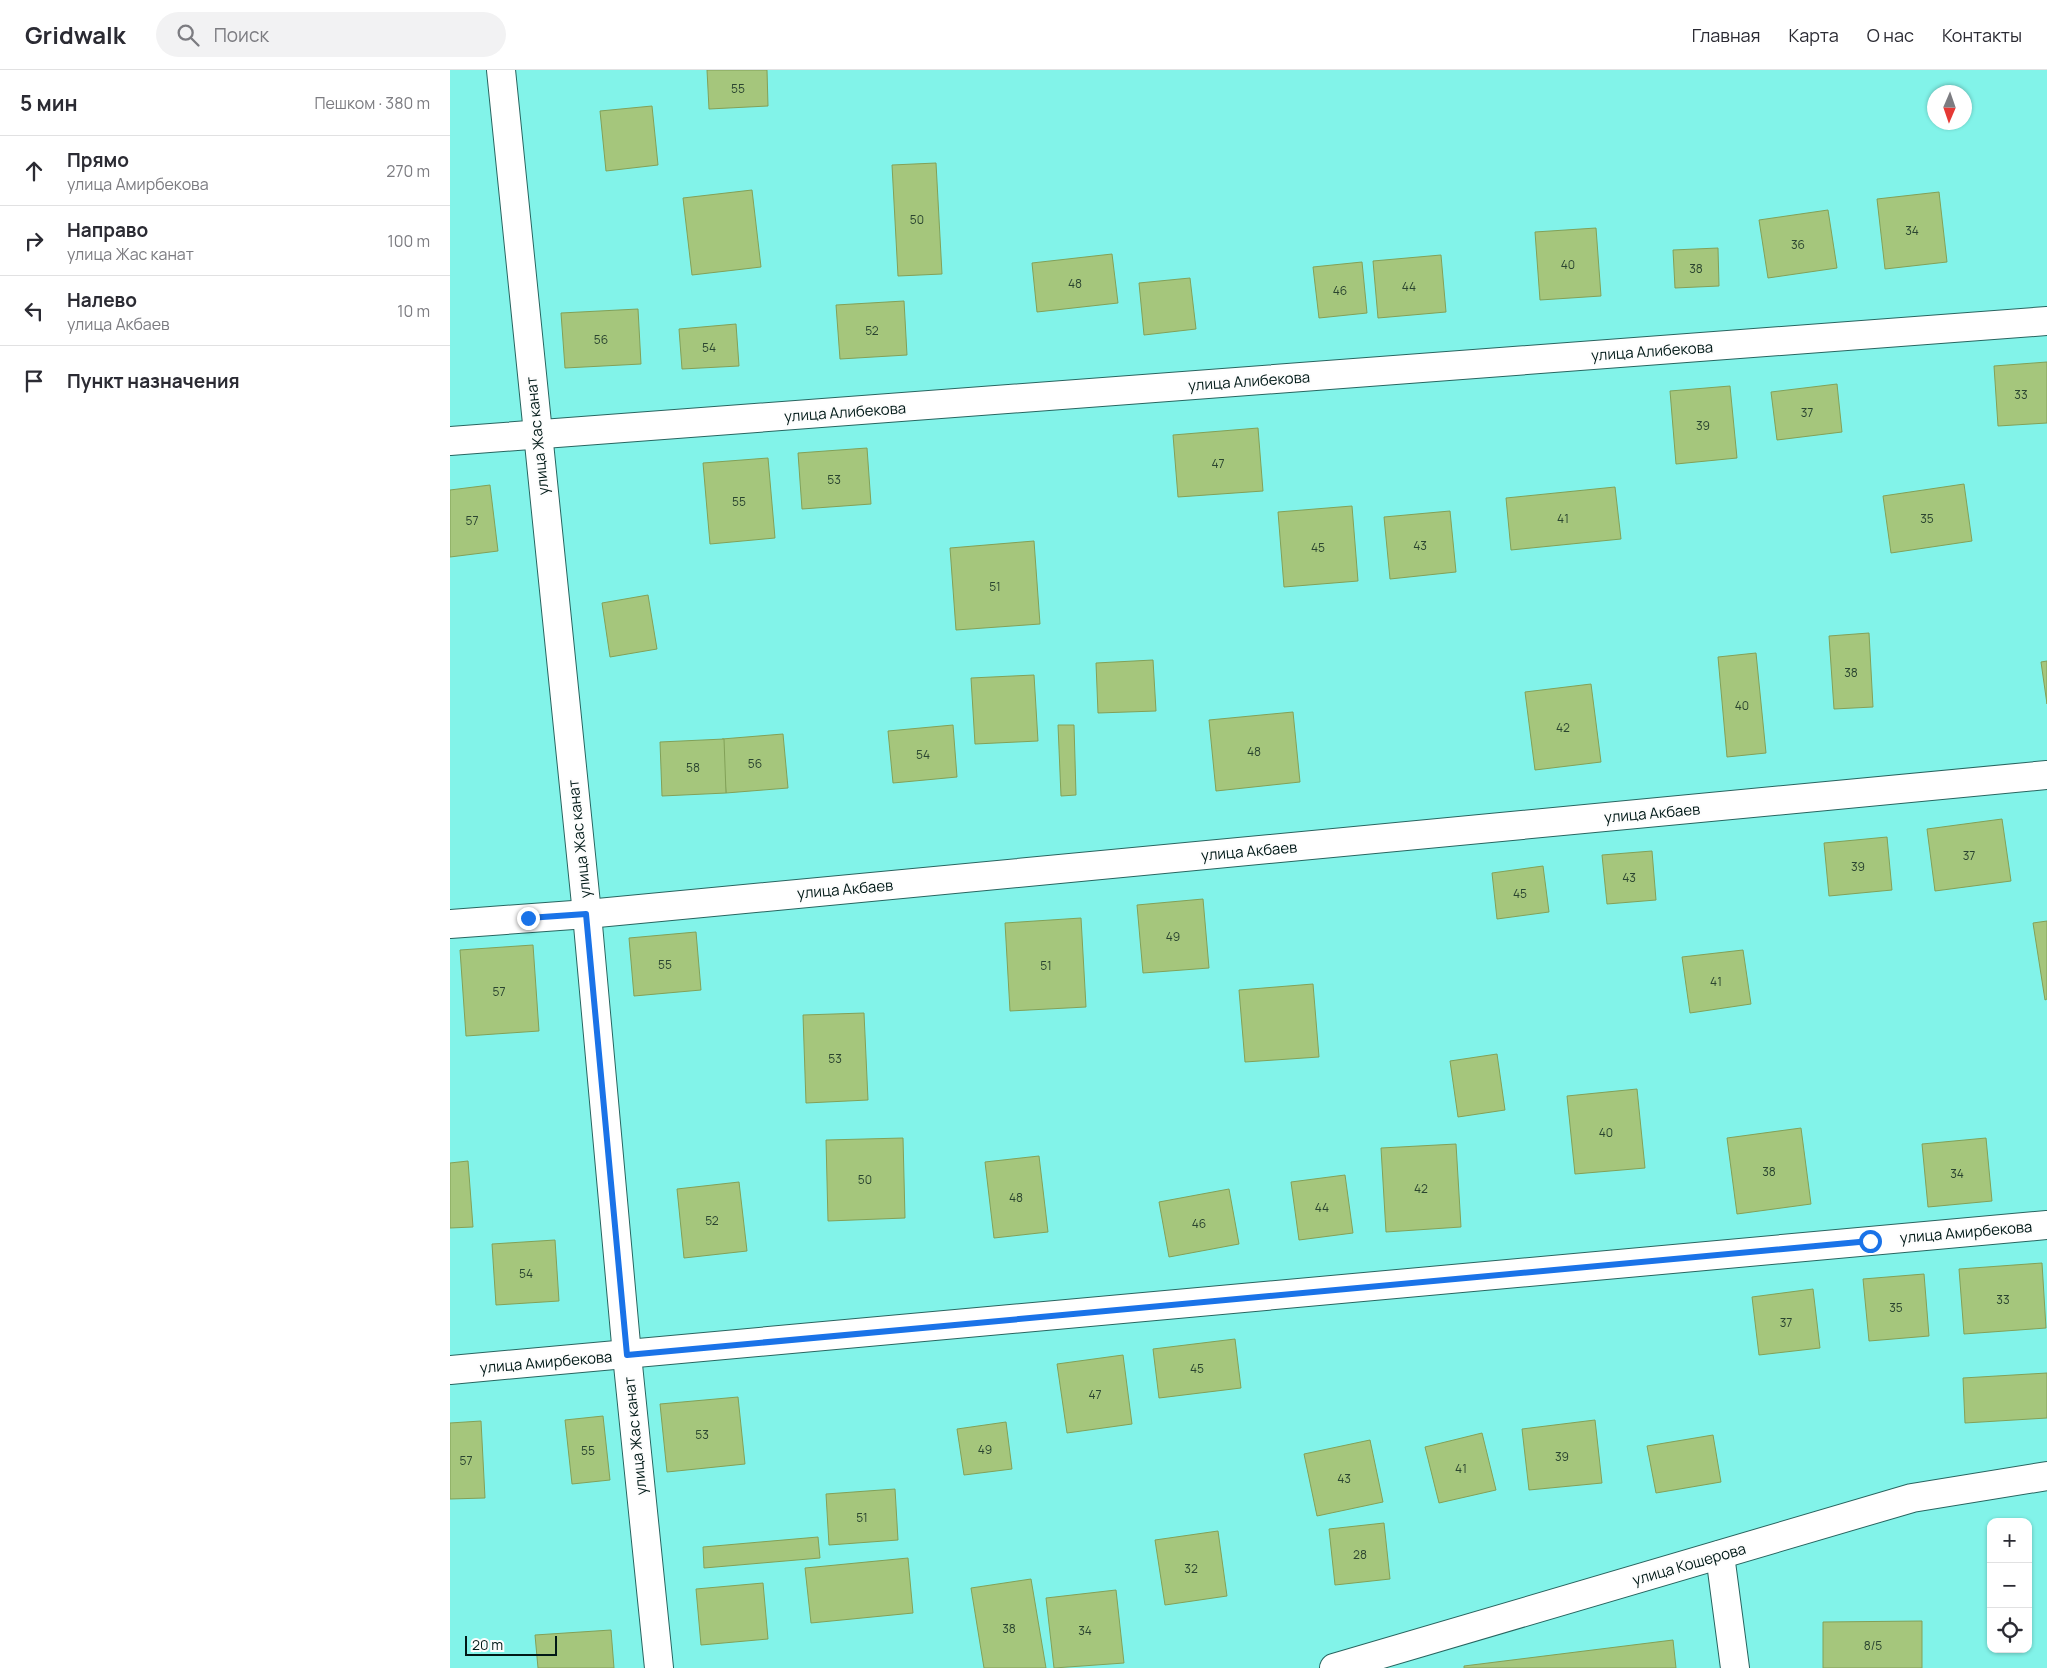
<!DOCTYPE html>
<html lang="ru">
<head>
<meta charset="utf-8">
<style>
  body { margin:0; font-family:Manrope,sans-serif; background:#f2f2f3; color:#2b2b33 }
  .controls { position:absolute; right:15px; bottom:15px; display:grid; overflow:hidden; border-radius:10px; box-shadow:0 1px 4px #0004 }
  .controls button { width:45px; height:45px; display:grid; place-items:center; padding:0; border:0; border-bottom:1px solid #e1e1e2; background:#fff; color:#2b2b33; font:25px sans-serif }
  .compass { position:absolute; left:1477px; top:15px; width:45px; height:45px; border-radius:50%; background:#fff; box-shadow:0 1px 4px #0004; rotate:182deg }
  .scale { position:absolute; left:15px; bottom:12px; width:92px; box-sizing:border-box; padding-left:5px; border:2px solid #011917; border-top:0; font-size:14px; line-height:18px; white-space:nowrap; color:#011917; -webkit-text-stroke:4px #fdfdfd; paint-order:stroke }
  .stop { position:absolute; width:15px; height:15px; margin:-11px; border:4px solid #1a73e8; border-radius:50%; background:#fff }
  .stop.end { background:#1a73e8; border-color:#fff; box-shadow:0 1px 5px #0008 }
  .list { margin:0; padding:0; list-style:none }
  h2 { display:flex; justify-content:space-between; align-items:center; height:65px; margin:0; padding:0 20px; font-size:21px }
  h2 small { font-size:16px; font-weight:400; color:#7c7c81 }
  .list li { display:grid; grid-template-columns:32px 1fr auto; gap:15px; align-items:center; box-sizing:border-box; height:70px; padding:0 20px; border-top:1px solid #e1e1e2 }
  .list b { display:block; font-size:19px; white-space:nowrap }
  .list p { margin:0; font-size:16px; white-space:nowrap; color:#7c7c81 }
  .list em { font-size:16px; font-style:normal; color:#7c7c81 }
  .icon { flex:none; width:28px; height:28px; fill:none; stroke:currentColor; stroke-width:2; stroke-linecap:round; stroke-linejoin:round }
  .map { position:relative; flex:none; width:1597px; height:1598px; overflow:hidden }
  header { display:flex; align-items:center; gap:30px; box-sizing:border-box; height:70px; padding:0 25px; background:#fff; border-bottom:1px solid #e1e1e2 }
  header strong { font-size:24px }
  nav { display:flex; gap:28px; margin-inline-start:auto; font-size:18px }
  .search { width:350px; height:45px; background:#f2f2f3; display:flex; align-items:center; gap:12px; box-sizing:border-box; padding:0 18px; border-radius:28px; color:#7c7c81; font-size:19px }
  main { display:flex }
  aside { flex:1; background:#fff }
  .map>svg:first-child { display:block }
  .building { fill:#a5c67c; stroke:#82a158 }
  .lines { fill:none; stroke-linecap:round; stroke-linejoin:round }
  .minor-casing { stroke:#286560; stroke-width:30 }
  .minor { stroke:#fff; stroke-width:28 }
  .route { stroke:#1a73e8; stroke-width:6 }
  .labels { text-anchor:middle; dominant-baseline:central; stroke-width:4; stroke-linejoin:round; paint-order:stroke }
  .number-label { font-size:12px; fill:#2a4430 }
  .street-label { font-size:15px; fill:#011917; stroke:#fdfdfd }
</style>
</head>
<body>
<header>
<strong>Gridwalk</strong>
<div class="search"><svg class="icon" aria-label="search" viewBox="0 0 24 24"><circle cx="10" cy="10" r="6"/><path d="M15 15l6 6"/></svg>Поиск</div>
<nav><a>Главная</a><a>Карта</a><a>О нас</a><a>Контакты</a></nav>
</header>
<main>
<aside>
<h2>5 мин<small>Пешком · 380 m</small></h2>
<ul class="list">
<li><svg class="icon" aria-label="ahead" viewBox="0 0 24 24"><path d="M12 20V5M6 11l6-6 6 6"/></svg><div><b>Прямо</b><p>улица Амирбекова</p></div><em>270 m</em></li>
<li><svg class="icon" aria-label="right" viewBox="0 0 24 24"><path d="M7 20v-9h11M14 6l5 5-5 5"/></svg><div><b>Направо</b><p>улица Жас канат</p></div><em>100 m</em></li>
<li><svg class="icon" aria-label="left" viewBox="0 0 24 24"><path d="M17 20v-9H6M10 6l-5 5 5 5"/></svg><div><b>Налево</b><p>улица Акбаев</p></div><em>10 m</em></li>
<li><svg class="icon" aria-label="arrive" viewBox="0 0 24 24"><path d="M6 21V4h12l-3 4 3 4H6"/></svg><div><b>Пункт назначения</b></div></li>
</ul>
</aside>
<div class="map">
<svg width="1597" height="1598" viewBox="0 0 1597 1598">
  <rect width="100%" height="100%" fill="#82f3e9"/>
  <!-- building -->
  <g class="building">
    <polygon points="257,0 317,0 318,36 259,39"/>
    <polygon points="202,36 208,95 156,101 150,41"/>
    <polygon points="486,93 492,204 448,206 442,95"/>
    <polygon points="302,120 311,197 242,205 233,128"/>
    <polygon points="1489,122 1497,192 1435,199 1427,129"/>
    <polygon points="1378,140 1387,198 1318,208 1309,150"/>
    <polygon points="1146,158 1151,226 1090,230 1085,162"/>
    <polygon points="1268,178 1269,216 1225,218 1223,180"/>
    <polygon points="662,184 668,233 587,242 582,193"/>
    <polygon points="991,185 996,242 928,248 923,191"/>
    <polygon points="912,192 917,243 869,248 863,197"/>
    <polygon points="740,208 746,259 694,265 689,213"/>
    <polygon points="454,231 457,285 390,289 386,235"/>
    <polygon points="188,239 191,294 115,298 111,243"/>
    <polygon points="286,254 289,296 232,299 229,259"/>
    <polygon points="1597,292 1597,353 1548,356 1544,296"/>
    <polygon points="1387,314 1392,362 1327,370 1321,322"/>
    <polygon points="1280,316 1287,388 1226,394 1220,321"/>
    <polygon points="808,358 813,421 728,427 723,365"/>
    <polygon points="417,378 421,434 352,439 348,383"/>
    <polygon points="318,388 325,468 260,474 253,393"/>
    <polygon points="1514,414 1522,471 1441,483 1433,426"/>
    <polygon points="40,415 48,481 0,487 0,420"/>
    <polygon points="1165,417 1171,469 1061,480 1056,428"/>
    <polygon points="902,436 908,511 834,517 828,442"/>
    <polygon points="1000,441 1006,502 940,509 934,447"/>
    <polygon points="584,471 590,554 506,560 500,478"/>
    <polygon points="198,525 207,579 160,587 152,533"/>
    <polygon points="1419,563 1423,637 1384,639 1379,566"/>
    <polygon points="1306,583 1316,683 1277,687 1268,587"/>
    <polygon points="703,590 706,641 648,643 646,593"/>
    <polygon points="1597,591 1597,634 1591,592"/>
    <polygon points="584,605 588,671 525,674 521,608"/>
    <polygon points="1141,614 1151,692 1085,700 1075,622"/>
    <polygon points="843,642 850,712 766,721 759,650"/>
    <polygon points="503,655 507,707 443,713 438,661"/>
    <polygon points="608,655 624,655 626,725 611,726"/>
    <polygon points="333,664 338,718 276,723 272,669"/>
    <polygon points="274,669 276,723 212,726 210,672"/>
    <polygon points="1552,749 1561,811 1485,821 1477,759"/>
    <polygon points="1437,767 1442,820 1379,826 1374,773"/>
    <polygon points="1202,781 1206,830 1157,834 1152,785"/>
    <polygon points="1093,796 1099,842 1047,849 1042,803"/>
    <polygon points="753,829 759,898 693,903 687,835"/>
    <polygon points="631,848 636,937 560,941 555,853"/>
    <polygon points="1597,851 1597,929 1595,930 1583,853"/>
    <polygon points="246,862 251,920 184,926 179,868"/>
    <polygon points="83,875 89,961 16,966 10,880"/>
    <polygon points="1293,880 1301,934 1240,943 1232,887"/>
    <polygon points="863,914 869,987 795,992 789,920"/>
    <polygon points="414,943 418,1030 356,1033 353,945"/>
    <polygon points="1047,984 1055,1040 1008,1047 1000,991"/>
    <polygon points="1187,1019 1195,1098 1125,1104 1117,1026"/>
    <polygon points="1351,1058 1361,1134 1287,1144 1277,1068"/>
    <polygon points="453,1068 455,1148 378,1151 376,1070"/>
    <polygon points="1536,1068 1542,1131 1478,1137 1472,1074"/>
    <polygon points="1006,1074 1011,1157 936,1162 931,1078"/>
    <polygon points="589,1086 598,1162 544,1168 535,1092"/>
    <polygon points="18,1091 23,1157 0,1158 0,1093"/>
    <polygon points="895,1105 903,1163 849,1170 841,1112"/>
    <polygon points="289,1112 297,1181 234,1188 227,1119"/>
    <polygon points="779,1119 789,1174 719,1187 709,1132"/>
    <polygon points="105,1170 109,1231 46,1235 42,1174"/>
    <polygon points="1592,1193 1596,1258 1514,1264 1509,1199"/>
    <polygon points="1474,1204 1479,1266 1419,1271 1413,1209"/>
    <polygon points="1363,1219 1370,1278 1309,1285 1302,1227"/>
    <polygon points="785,1269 791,1318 709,1328 703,1279"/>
    <polygon points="673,1285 682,1354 617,1363 607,1294"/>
    <polygon points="1597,1303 1597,1348 1515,1353 1513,1308"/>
    <polygon points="288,1327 295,1394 217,1402 210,1334"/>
    <polygon points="153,1346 160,1410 122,1414 115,1350"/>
    <polygon points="1145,1350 1152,1413 1079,1420 1072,1359"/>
    <polygon points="31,1351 35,1428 0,1429 0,1353"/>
    <polygon points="556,1352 562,1399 514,1405 507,1359"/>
    <polygon points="1032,1363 1046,1420 989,1433 975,1377"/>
    <polygon points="1263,1365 1271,1412 1206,1423 1197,1376"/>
    <polygon points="920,1370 933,1432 867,1446 854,1384"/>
    <polygon points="445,1419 448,1470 379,1475 376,1424"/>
    <polygon points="934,1453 940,1509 885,1515 879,1459"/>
    <polygon points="768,1461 777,1526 715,1535 705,1470"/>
    <polygon points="368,1467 370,1488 254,1498 253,1477"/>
    <polygon points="458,1488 463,1543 361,1553 355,1498"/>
    <polygon points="581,1509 596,1598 534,1598 521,1518"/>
    <polygon points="313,1513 318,1569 251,1575 246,1519"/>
    <polygon points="666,1520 674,1593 604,1598 596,1528"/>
    <polygon points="1472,1551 1472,1598 1373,1598 1373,1552"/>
    <polygon points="161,1560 164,1598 88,1598 85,1565"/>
    <polygon points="1223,1570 1226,1598 1014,1598 1014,1596"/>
  </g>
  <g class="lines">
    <defs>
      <g id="minor">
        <polyline points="51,0 137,844 177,1285 209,1598"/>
        <polyline points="0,371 1597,251"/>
        <polyline points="0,854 137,844 1597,705"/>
        <polyline points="0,1300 1597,1155"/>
        <polyline points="1270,1485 1285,1598"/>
        <polyline points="884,1598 1462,1428 1597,1406"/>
      </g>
    </defs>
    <!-- minor casing -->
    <use href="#minor" class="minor-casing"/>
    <!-- minor -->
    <use href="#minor" class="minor"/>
  </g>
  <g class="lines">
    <!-- route -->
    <polyline class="route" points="78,848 136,844 177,1285 1420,1171"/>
  </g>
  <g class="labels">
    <!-- number labels -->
    <g class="number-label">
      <text x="288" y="18">55</text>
      <text x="467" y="149">50</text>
      <text x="1462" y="160">34</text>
      <text x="1348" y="174">36</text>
      <text x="1118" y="194">40</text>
      <text x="1246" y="198">38</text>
      <text x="625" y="213">48</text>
      <text x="959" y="216">44</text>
      <text x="890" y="220">46</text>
      <text x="422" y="260">52</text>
      <text x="151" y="269">56</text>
      <text x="259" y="277">54</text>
      <text x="1571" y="324">33</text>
      <text x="1357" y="342">37</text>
      <text x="1253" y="355">39</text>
      <text x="768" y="393">47</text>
      <text x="384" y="409">53</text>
      <text x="289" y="431">55</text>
      <text x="1113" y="448">41</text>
      <text x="1477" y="448">35</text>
      <text x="22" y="450">57</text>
      <text x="970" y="475">43</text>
      <text x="868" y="477">45</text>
      <text x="545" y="516">51</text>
      <text x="1401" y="602">38</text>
      <text x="1292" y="635">40</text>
      <text x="1113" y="657">42</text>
      <text x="804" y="681">48</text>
      <text x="473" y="684">54</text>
      <text x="305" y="693">56</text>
      <text x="243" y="697">58</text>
      <text x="1519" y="785">37</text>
      <text x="1408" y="796">39</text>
      <text x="1179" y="807">43</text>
      <text x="1070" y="823">45</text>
      <text x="723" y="866">49</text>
      <text x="215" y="894">55</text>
      <text x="596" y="895">51</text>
      <text x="1266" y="911">41</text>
      <text x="49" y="921">57</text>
      <text x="385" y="988">53</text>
      <text x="1156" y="1062">40</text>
      <text x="1319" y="1101">38</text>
      <text x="1507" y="1103">34</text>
      <text x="415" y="1109">50</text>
      <text x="971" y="1118">42</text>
      <text x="566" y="1127">48</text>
      <text x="872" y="1137">44</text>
      <text x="262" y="1150">52</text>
      <text x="749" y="1153">46</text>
      <text x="76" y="1203">54</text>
      <text x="1553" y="1229">33</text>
      <text x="1446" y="1237">35</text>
      <text x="1336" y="1252">37</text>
      <text x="747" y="1298">45</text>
      <text x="645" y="1324">47</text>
      <text x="252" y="1364">53</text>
      <text x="535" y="1379">49</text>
      <text x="138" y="1380">55</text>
      <text x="1112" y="1386">39</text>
      <text x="16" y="1390">57</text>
      <text x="1011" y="1398">41</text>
      <text x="894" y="1408">43</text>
      <text x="412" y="1447">51</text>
      <text x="910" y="1484">28</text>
      <text x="741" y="1498">32</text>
      <text x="559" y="1558">38</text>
      <text x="635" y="1560">34</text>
      <text x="1423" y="1575">8/5</text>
    </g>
    <!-- street labels -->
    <g class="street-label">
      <text transform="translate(1202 281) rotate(-4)">улица Алибекова</text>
      <text transform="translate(799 311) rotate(-4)">улица Алибекова</text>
      <text transform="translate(395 342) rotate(-4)">улица Алибекова</text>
      <text transform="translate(87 366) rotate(-96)">улица Жас канат</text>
      <text transform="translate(1202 743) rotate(-5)">улица Акбаев</text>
      <text transform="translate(129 769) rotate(-96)">улица Жас канат</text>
      <text transform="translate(799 781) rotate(-5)">улица Акбаев</text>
      <text transform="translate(395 819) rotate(-5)">улица Акбаев</text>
      <text transform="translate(1516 1162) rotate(-5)">улица Амирбекова</text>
      <text transform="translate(96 1292) rotate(-5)">улица Амирбекова</text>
      <text transform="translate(185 1366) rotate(-96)">улица Жас канат</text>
      <text transform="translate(1239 1494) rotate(-16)">улица Кошерова</text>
    </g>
  </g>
</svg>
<div class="controls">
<button>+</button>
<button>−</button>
<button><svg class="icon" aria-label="locate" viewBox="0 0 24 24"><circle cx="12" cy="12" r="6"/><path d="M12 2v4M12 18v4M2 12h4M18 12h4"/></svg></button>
</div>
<svg class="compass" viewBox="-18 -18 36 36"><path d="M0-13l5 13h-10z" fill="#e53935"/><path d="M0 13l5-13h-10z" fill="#7c7c81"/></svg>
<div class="scale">20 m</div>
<div class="stop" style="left:1420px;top:1171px"></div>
<div class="stop end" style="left:78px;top:848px"></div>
</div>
</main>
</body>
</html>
